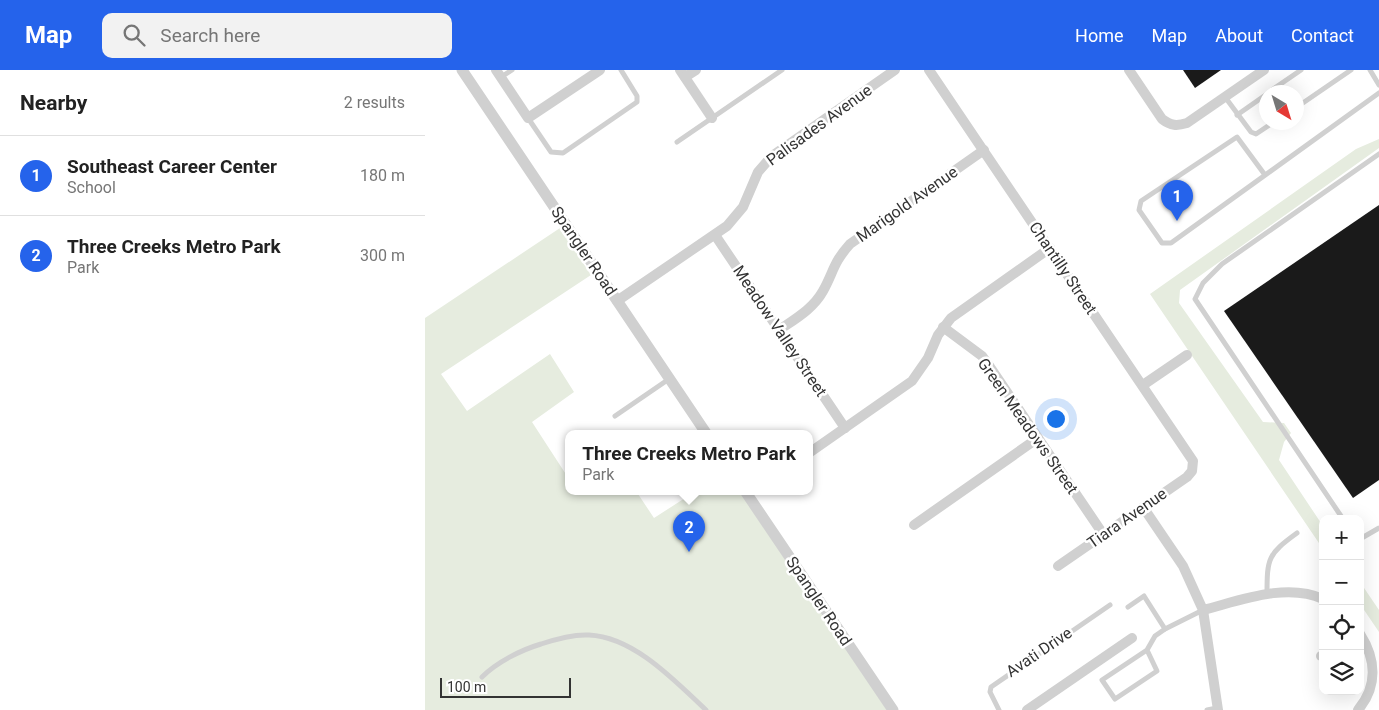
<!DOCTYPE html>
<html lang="en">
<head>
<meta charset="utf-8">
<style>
  body { margin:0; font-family:Roboto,sans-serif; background:#f2f2f2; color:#222 }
  .controls { position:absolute; right:15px; bottom:15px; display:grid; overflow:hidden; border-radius:10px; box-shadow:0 5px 20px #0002 }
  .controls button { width:45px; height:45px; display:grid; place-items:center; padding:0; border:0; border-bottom:1px solid #e0e0e0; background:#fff; color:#222; font:25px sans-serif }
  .compass { position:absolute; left:834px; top:15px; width:45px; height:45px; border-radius:50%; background:#fff; box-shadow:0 5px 20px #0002; rotate:142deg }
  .scale { position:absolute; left:15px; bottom:12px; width:131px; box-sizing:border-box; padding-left:5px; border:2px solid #333; border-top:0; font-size:14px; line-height:18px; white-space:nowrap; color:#333; -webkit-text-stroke:4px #fff; paint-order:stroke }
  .you { position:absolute; left:630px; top:348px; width:18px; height:18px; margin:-12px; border:4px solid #fff; border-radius:50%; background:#1a73e8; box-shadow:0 0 0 8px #1a73e833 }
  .badge { display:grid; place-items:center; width:32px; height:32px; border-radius:50%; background:#2563eb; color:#fff; font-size:16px; font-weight:700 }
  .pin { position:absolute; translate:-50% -41px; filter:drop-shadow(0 1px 2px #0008) }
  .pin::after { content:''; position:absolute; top:26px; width:18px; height:15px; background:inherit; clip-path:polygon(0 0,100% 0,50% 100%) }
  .popup { position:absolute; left:140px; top:360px; width:248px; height:65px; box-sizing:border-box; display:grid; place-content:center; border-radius:10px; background:#fff; filter:drop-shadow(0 1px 4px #0005); font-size:16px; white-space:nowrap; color:#767676 }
  .popup b { font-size:19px; color:#222 }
  .popup::after { content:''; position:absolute; left:50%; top:100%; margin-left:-10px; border:10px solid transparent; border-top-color:#fff }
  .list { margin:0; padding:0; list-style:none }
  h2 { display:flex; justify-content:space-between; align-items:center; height:65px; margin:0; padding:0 20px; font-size:21px }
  h2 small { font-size:16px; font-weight:400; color:#767676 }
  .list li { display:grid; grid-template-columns:32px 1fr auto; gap:15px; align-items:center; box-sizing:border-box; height:80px; padding:0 20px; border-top:1px solid #e0e0e0 }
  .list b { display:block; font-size:19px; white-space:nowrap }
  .list p { margin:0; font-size:16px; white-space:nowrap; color:#767676 }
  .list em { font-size:16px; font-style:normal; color:#767676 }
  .icon { flex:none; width:28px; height:28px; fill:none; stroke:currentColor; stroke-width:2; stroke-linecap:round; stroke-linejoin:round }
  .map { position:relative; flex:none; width:954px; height:640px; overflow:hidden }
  header { display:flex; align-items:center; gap:30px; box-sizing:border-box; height:70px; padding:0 25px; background:#2563eb; color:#fff }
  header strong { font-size:24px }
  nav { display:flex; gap:28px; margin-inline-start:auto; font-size:18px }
  .search { width:350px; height:45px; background:#f2f2f2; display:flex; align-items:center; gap:12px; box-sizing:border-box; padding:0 18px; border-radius:10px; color:#767676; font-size:19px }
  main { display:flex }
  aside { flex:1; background:#fff }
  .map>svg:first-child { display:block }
  .green { fill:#e6ecdf }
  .building { fill:#1a1a1a }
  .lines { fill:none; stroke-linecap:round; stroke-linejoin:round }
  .service { stroke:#d0d0d0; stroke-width:5 }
  .minor { stroke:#d0d0d0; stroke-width:10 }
  .tertiary { stroke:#d0d0d0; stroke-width:11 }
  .labels { text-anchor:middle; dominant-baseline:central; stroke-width:5; stroke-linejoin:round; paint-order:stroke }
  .street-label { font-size:16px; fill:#333; stroke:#fff }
</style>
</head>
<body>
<header>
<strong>Map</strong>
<div class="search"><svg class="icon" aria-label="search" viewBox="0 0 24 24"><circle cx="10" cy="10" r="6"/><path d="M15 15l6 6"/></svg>Search here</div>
<nav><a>Home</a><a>Map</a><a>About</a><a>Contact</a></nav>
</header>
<main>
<aside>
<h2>Nearby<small>2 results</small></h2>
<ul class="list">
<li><span class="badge">1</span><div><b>Southeast Career Center</b><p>School</p></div><em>180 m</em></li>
<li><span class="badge">2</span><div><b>Three Creeks Metro Park</b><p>Park</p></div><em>300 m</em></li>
</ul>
</aside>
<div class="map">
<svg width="954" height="640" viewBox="0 0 954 640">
  <rect width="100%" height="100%" fill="#fff"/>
  <!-- green -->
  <g class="green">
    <polygon points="954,69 954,78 755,220 754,233 838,352 859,353 866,363 859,372 854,390 898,456 898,479 725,224 931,79"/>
    <polygon points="135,158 166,205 16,304 42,341 125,284 149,322 107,352 144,409 144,421 153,423 157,421 211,421 229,448 271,421 314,421 462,640 0,640 0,248"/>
    <polygon points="935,512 954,540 954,562 935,534"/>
  </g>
  <!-- building -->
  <g class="building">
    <polygon points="758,0 796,0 770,18"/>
    <polygon points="954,135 954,410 928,428 799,241"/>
  </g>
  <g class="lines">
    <!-- service -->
    <g class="service">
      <polyline points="945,0 954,15"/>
      <polyline points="76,7 87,0"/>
      <polyline points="844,22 876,0"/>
      <polyline points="800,27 826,62 831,64 849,52"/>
      <polyline points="872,37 926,0"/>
      <polyline points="812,45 842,24"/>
      <polyline points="103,48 126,82 138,83 212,32 212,26 196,0"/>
      <polyline points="252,72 357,0"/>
      <polyline points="840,105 812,67 716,131 714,140 737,173 746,173 954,23"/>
      <polyline points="190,346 244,309"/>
      <polyline points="918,449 770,229 778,213 797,194 954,84"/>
      <polyline points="935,469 954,458"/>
      <path d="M842 524C842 488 843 484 872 463"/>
      <polyline points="703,537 719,526 740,559"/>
      <polyline points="722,580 732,601 690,629 677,610 722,580 730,566 740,559 778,540"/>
      <path d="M57 607C72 592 96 580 116 574 131 569 148 564 164 565 209 567 250 611 281 640"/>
      <polyline points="574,640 565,622 566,617 685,535"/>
      <polyline points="782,640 792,638"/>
    </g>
    <!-- minor -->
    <g class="minor">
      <polyline points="71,0 103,48 175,0"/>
      <polyline points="255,0 287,48"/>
      <polyline points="504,0 768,391 767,401 762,407 633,496"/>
      <path d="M704 0 737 49C746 56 752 56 762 53L839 0"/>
      <polyline points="260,7 271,0"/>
      <polyline points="290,165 420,358"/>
      <polyline points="192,231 302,156 318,137 333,102 347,86 470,0"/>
      <polyline points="518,257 557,286 565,297 678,464"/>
      <path d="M354 260C370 249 388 239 398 221 409 201 408 193 425 174L559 80"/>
      <polyline points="718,315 762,285"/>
      <polyline points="384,383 487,311 503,288 513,265 526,248 625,178"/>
      <polyline points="718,437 758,496 778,540 793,640"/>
      <polyline points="489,455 613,368"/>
      <path d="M778 540C814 531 861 512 898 529"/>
      <polyline points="896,586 898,586"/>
      <polyline points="602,640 707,568"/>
      <path d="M933 640C953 616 951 589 935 564"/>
    </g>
    <!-- tertiary -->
    <g class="tertiary">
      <polyline points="37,0 281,363"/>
      <polyline points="320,421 468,640"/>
    </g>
  </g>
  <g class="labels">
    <!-- street labels -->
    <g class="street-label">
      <text transform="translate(394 55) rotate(-36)">Palisades Avenue</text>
      <text transform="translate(482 134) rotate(-35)">Marigold Avenue</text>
      <text transform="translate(159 181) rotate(56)">Spangler Road</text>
      <text transform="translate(638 198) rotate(56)">Chantilly Street</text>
      <text transform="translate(355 261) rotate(56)">Meadow Valley Street</text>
      <text transform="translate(603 356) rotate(55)">Green Meadows Street</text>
      <text transform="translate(702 448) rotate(-35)">Tiara Avenue</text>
      <text transform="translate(394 531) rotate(56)">Spangler Road</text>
      <text transform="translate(614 582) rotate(-34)">Avati Drive</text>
    </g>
  </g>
</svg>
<div class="controls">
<button>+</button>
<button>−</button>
<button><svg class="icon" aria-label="locate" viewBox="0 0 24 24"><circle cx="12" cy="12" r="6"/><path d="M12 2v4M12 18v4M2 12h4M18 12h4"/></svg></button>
<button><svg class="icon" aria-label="layers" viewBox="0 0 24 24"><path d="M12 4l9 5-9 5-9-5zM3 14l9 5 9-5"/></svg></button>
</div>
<svg class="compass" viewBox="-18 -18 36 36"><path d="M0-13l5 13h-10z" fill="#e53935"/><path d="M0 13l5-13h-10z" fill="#767676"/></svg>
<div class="scale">100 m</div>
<div class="you"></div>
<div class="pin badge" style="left:752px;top:151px">1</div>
<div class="pin badge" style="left:264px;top:482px">2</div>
<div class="popup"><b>Three Creeks Metro Park</b>Park</div>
</div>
</main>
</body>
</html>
